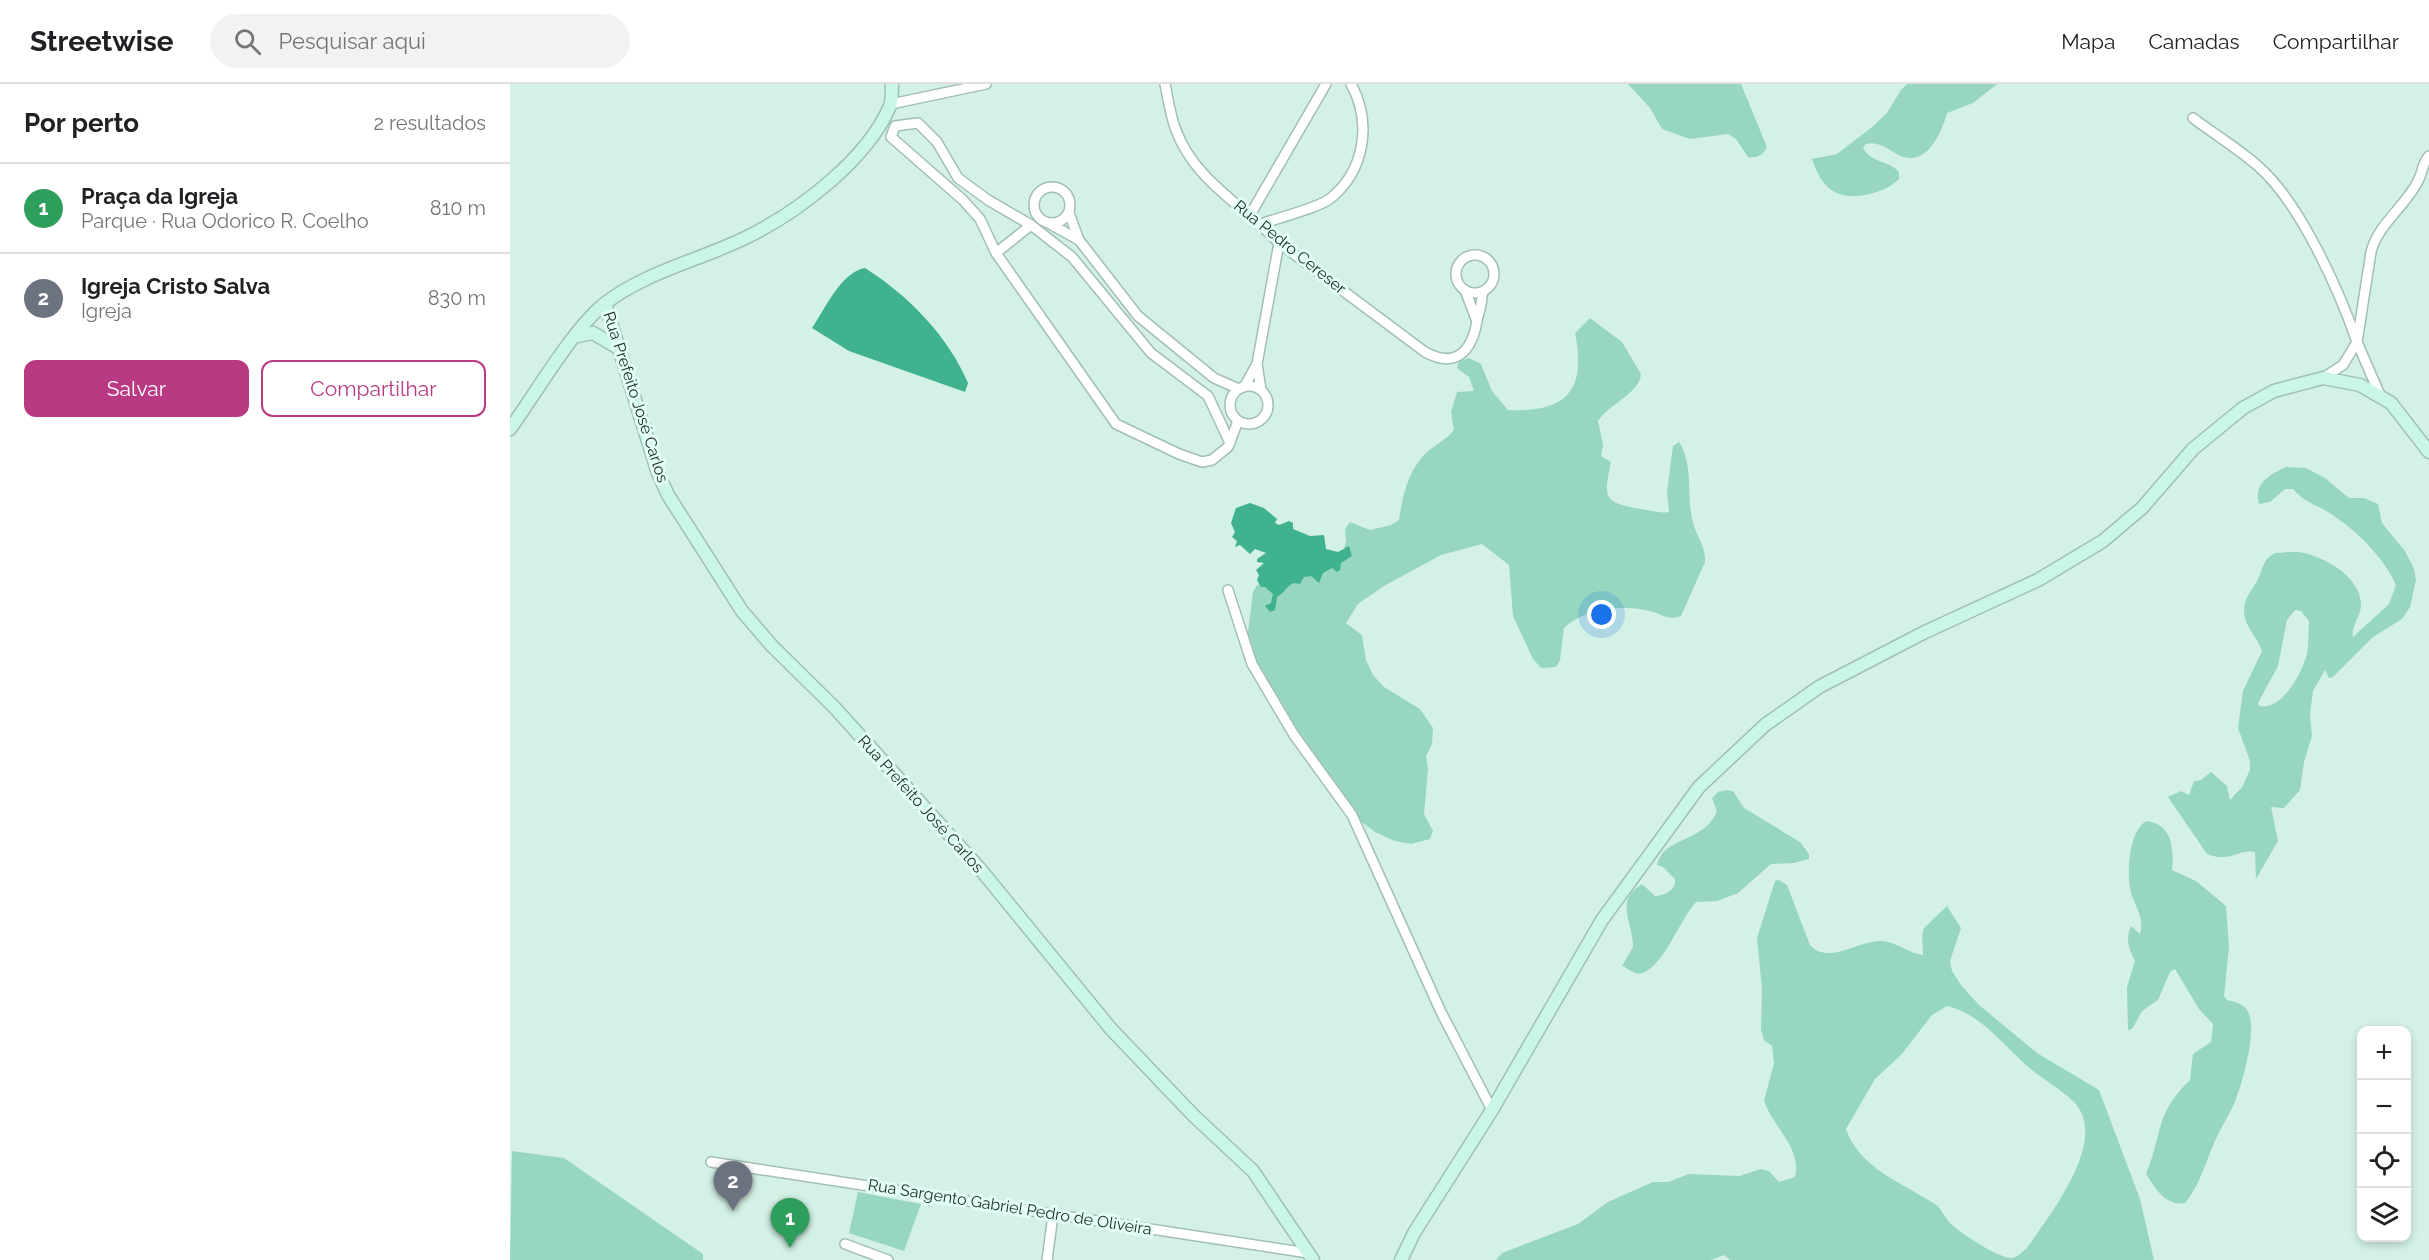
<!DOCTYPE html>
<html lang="pt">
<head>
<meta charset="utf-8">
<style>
  body { margin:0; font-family:Raleway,sans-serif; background:#f2f2f2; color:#202124 }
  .controls { position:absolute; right:18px; bottom:18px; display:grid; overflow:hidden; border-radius:12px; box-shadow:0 3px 9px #0003 }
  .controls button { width:54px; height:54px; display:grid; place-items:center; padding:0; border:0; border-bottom:2px solid #e0e0e0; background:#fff; color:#202124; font:30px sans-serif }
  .you { position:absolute; left:1092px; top:531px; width:21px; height:21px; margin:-15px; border:4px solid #fff; border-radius:50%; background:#1a73e8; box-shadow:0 0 0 9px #1a73e833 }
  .badge { display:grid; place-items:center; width:39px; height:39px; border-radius:50%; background:#b93983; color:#fff; font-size:20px; font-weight:700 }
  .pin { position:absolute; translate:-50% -50px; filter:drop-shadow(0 2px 3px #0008) }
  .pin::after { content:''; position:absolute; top:32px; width:21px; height:18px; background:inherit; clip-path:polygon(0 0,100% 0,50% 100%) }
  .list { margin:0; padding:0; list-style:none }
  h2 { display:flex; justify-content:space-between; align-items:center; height:78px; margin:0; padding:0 24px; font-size:26px }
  h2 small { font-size:20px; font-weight:400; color:#757577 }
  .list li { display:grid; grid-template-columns:39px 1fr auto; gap:18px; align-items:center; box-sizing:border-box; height:90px; padding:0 24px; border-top:2px solid #e0e0e0 }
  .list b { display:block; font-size:22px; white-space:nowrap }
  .list p { margin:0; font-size:20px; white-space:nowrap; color:#757577 }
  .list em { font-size:20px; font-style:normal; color:#757577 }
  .actions { display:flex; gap:12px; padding:18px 24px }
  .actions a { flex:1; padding:14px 0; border:2px solid #b93983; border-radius:12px; text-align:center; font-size:21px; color:#b93983 }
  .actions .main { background:#b93983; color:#fff }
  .icon { flex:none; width:33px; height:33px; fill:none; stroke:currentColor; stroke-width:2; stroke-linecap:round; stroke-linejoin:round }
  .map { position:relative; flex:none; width:1919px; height:1176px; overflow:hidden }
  header { display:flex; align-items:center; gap:36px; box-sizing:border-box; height:84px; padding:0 30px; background:#fff; border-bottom:2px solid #e0e0e0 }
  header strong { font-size:28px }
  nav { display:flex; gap:33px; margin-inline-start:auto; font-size:21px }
  .search { width:420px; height:54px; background:#f2f2f2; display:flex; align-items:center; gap:15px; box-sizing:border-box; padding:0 21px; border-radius:33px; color:#757577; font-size:22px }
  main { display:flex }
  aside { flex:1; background:#fff }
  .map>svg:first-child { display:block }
  .green { fill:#98d7bf; fill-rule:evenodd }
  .water { fill:#41b28f }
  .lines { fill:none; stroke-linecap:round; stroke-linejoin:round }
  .street-casing { stroke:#a2bfb3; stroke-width:12 }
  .secondary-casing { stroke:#a2bfb3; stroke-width:15 }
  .street { stroke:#fff; stroke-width:9 }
  .secondary { stroke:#caf6e8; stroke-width:12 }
  .labels { text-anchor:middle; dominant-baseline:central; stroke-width:6; stroke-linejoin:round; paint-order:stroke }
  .street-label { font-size:16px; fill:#25302c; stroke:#e1fff3 }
</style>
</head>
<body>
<header>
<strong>Streetwise</strong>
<div class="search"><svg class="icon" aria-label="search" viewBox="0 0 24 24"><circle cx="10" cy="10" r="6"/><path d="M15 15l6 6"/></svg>Pesquisar aqui</div>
<nav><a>Mapa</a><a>Camadas</a><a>Compartilhar</a></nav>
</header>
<main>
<aside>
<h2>Por perto<small>2 resultados</small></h2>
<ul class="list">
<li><span class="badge" style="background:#2e9e5b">1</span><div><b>Praça da Igreja</b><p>Parque · Rua Odorico R. Coelho</p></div><em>810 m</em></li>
<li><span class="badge" style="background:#6b7280">2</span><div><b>Igreja Cristo Salva</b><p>Igreja</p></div><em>830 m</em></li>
</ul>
<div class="actions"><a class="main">Salvar</a><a>Compartilhar</a></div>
</aside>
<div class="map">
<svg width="1919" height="1176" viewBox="0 0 1919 1176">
  <rect width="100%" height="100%" fill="#d4f1e5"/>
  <!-- green -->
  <g class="green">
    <path d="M1118 0H1231L1257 63C1252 72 1248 74 1238 73L1226 55 1218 50 1180 55 1152 45 1140 24Z"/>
    <path d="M1397 0H1487L1463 19 1437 29C1432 48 1417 83 1391 72 1379 67 1370 56 1356 60L1353 64C1362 80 1379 76 1389 88V95C1381 103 1371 107 1360 110 1328 117 1312 106 1302 75L1327 70 1362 43 1377 29 1391 6Z"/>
    <path d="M1080 234 1112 258 1131 290C1130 309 1099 320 1088 337L1093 361 1091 372 1101 378C1093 416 1094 418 1131 425 1141 426 1149 430 1159 428L1157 408 1163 362 1169 358C1185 383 1175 414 1184 442 1188 454 1196 464 1195 478L1171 532C1158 537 1152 530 1140 527 1114 520 1073 525 1054 544L1050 576 1046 583 1031 584 1023 575 1003 532 999 481 972 460 931 471 874 502 848 520 836 539 852 551 856 576 863 591 874 603 910 625 923 644 922 660 916 672 918 685 914 730 923 747 920 755 901 760 885 757 865 748 849 736 825 697 797 668 736 564 743 508 747 501 753 499 832 472 836 457 835 445 840 438 860 446 881 441 889 436C893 411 897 389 915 370 924 361 935 357 944 346L941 328 947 308 964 307 959 293 947 284 949 277 959 274 971 280 982 307 998 326C1056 329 1077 307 1065 249Z"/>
    <path d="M1776 383 1796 384 1815 394 1839 414H1854L1868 420 1872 439 1895 467 1904 485 1906 496 1900 523 1892 535 1863 553 1823 593 1819 594 1815 586 1803 607 1800 630 1802 652 1794 678 1790 706 1774 724 1761 723 1768 757 1746 795 1745 768C1727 765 1722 779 1697 770L1658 713 1671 707 1679 711 1684 697 1691 696 1701 688 1717 702 1720 716 1732 703 1740 686V677L1728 644 1733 607 1752 567C1746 549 1728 538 1736 516 1739 508 1745 502 1748 495 1753 484 1753 475 1765 469 1773 469 1781 467 1789 468 1814 472 1852 493 1851 522 1850 533 1841 543 1843 553L1879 520 1886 501C1873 472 1845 445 1818 428 1805 420 1794 418 1783 405H1775L1760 418 1749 420C1743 400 1760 390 1776 383ZM1785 526 1791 527 1799 537C1798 547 1799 560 1797 570 1792 589 1772 627 1749 622L1748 619 1768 582 1777 536Z"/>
    <path d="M1216 706 1223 707 1234 724 1290 758 1299 770V775L1284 779 1261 780 1228 809 1207 817 1186 818C1170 835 1155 880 1133 889 1126 892 1118 884 1112 882L1123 863C1124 840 1103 817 1132 800L1145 812C1154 811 1166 807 1165 795L1153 783 1147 781C1153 752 1195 759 1207 727L1202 714 1208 708Z"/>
    <path d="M1636 737C1663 740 1664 766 1662 786L1686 797 1716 822 1719 863 1714 912 1717 916C1725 918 1732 919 1737 926 1748 941 1734 994 1727 1012 1722 1028 1711 1042 1705 1057 1696 1077 1689 1103 1675 1119 1655 1122 1646 1105 1636 1090 1653 1049 1644 1031 1680 996L1683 970 1701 958 1703 940 1689 925 1665 885 1660 888 1648 916 1632 927 1622 945 1618 946 1617 903 1625 877C1619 864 1615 856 1621 842L1630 850C1635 831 1623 821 1620 804 1617 786 1619 748 1636 737Z"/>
    <path d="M1269 796 1277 801 1300 861C1319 882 1349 855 1373 857 1388 859 1398 869 1413 871L1412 852 1414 844 1437 822 1451 844 1440 877 1442 887 1451 901 1469 921 1527 969 1589 1006 1630 1115 1644 1176H1220L1214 1171 1201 1176H986L992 1169 1068 1140 1098 1118 1143 1098H1158L1179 1090 1229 1092 1251 1085 1259 1087 1269 1098 1285 1093C1292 1064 1263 1043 1254 1017L1264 979 1262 962 1254 956 1251 946 1252 905 1247 854 1265 797ZM1437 922C1468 929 1490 957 1513 978 1528 993 1549 1003 1564 1018 1600 1056 1540 1130 1517 1164 1512 1168 1508 1173 1502 1174 1490 1175 1452 1150 1442 1141 1435 1135 1432 1125 1425 1120 1394 1100 1349 1084 1336 1045L1365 995 1391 971 1422 931Z"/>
    <polygon points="2,1067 54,1074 193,1170 193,1176 0,1176"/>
    <polygon points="348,1108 411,1120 394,1167 339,1149"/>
  </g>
  <!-- water -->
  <g class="water">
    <path d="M355 184C399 212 438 252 458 299L455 308 339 267 302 244C315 225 331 188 355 184Z"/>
    <path d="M740 419 754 424 767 435 765 439 769 441 779 437 783 439V445L800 452 814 451 816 465 828 468 839 462 842 472 831 479 830 486 827 488 822 484 813 489 809 499 801 492 794 493 790 500 784 499C776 502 775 509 767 513L765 526 760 528 755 522 761 519 763 510 755 503H751L747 496 749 491 746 486 754 479 747 478V475L756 469 745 465 740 470 730 461 725 463 727 457 722 453 725 448 721 439 726 424Z"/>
  </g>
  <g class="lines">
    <defs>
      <g id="street">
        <path d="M655 0C658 15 660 31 666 46 684 96 733 121 769 159L915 268C946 285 962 267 967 237 969 227 973 218 972 208"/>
        <polyline points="381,20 476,0"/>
        <path d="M1683 34C1704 50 1729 65 1749 83 1790 119 1829 206 1847 258L1833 281 1813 294"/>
        <circle cx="542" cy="121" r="18"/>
        <polyline points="559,129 569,156 628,232 704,294 729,305"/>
        <polyline points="740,131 816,0"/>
        <polyline points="540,140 569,156"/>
        <path d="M751 140C767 134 809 124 821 114 855 86 862 38 841 0"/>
        <polyline points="486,169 521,141"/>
        <circle cx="965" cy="190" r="19"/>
        <polyline points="955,206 966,235"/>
        <circle cx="739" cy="321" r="19"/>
        <polyline points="734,303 747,280"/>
        <polyline points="751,306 747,280 769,159"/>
        <path d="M1870 311 1847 258 1861 168C1868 140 1895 123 1908 97 1913 88 1912 79 1919 72"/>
        <polyline points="720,359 698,312 641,269 562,173 521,141 478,116 448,94 427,58 408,39 385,42 381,53 453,116 470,135 486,169 606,340 669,370 692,378 702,376 718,363 728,337"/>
        <polyline points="718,506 742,580 784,651 842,731 931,928 982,1026"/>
        <polyline points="201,1078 798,1169"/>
        <polyline points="335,1160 378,1176"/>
        <polyline points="537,1176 543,1131"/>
      </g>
      <g id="secondary">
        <polyline points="95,220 148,389 158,411 232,527 262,562 325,624 471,786 601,945 684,1032 743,1087 803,1176"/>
        <polyline points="67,252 83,249 110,265"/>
        <path d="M0 345C26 309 61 248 93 221 134 188 191 176 237 153 288 128 357 76 380 22 382 16 382 7 382 0"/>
        <polyline points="891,1176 904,1149 982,1026 1092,836 1189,703 1255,641 1309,603 1413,549 1528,496 1593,457 1632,424 1683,365 1733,324 1764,307 1813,294 1850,301 1881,319 1919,368"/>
      </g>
    </defs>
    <!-- street casing -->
    <use href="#street" class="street-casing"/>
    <!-- secondary casing -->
    <use href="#secondary" class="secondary-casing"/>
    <!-- street -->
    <use href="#street" class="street"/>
    <!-- secondary -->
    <use href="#secondary" class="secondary"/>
  </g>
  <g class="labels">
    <!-- street labels -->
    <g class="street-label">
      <text transform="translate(780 163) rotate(39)">Rua Pedro Cereser</text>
      <text transform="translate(126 313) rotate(72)">Rua Prefeito José Carlos</text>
      <text transform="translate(411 720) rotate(48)">Rua Prefeito José Carlos</text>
      <text transform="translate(500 1123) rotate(9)">Rua Sargento Gabriel Pedro de Oliveira</text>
    </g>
  </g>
</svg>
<div class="controls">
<button>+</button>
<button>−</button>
<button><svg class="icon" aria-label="locate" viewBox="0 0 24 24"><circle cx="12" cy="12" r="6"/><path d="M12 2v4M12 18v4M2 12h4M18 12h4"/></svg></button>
<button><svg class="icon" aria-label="layers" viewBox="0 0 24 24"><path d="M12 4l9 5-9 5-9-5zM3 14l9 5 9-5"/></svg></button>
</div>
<div class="you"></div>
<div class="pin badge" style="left:280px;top:1164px;background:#2e9e5b">1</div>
<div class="pin badge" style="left:223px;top:1127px;background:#6b7280">2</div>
</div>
</main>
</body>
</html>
